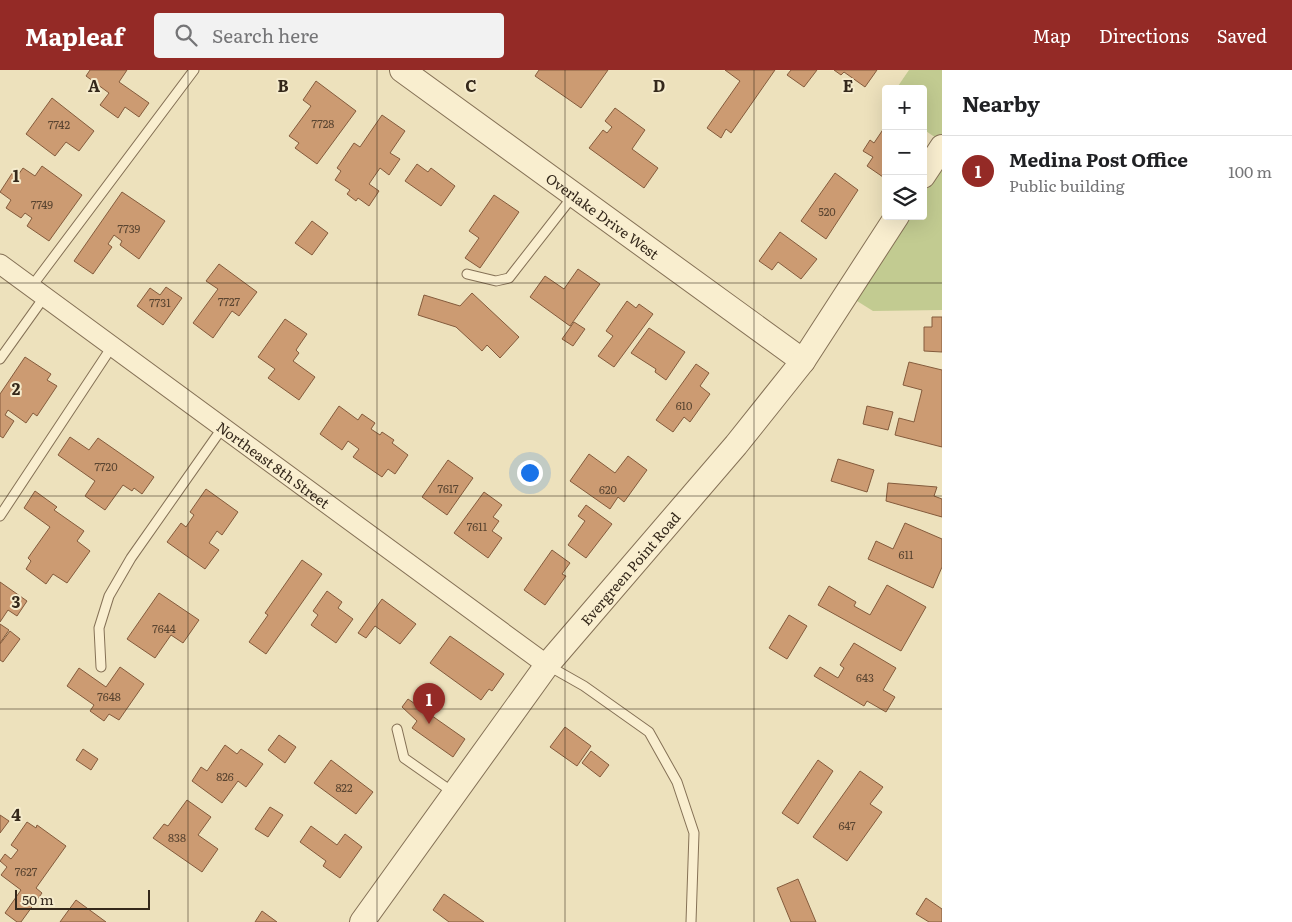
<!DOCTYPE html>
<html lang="en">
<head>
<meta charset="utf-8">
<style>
  body { margin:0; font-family:Literata,serif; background:#f2f2f2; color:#202124 }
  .controls { position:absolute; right:15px; top:15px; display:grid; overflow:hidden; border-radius:5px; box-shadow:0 5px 20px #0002 }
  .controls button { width:45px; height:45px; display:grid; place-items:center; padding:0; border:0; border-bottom:1px solid #e0e0e0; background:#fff; color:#202124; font:25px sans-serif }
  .scale { position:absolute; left:15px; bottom:12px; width:135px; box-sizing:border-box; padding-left:5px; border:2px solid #34281b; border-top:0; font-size:14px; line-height:18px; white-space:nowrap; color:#34281b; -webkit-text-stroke:4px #f5ebcc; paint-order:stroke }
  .you { position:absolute; left:529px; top:402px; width:18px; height:18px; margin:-12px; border:4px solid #fff; border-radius:50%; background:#1a73e8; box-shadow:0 0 0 8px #1a73e833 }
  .badge { display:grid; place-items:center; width:32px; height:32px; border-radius:50%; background:#942a26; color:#fff; font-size:16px; font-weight:700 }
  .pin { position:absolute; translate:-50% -41px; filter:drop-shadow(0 1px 2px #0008) }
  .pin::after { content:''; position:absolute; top:26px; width:18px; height:15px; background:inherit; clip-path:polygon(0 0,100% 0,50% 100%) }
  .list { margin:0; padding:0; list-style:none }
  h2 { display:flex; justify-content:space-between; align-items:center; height:65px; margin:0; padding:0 20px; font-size:21px }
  h2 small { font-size:16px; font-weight:400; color:#757577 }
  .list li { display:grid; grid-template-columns:32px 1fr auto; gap:15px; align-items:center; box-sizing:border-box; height:70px; padding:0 20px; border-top:1px solid #e0e0e0 }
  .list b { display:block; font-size:19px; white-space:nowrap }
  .list p { margin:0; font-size:16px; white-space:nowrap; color:#757577 }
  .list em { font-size:16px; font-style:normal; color:#757577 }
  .icon { flex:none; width:28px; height:28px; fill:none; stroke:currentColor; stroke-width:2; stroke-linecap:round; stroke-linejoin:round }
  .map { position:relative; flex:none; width:942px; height:852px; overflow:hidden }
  header { display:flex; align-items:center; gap:30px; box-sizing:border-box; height:70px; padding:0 25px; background:#942a26; color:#fff }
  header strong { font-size:24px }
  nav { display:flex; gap:28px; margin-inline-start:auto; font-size:18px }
  .search { width:350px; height:45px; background:#f2f2f2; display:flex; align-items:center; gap:12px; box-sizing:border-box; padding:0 18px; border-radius:5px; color:#757577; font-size:19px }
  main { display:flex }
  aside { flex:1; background:#fff }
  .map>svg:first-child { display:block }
  .green { fill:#c2cb91 }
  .building { fill:#cc9b72; stroke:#845b3c }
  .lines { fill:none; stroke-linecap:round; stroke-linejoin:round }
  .service-casing { stroke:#857156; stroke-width:11 }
  .minor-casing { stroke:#857156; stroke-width:21 }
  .tertiary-casing { stroke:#857156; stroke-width:26 }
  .service { stroke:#f9eecf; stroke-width:9 }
  .minor { stroke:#f9eecf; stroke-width:19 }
  .tertiary { stroke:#f9eecf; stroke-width:24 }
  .grid { fill:none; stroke:#34281b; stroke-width:1; stroke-opacity:0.55 }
  .labels { text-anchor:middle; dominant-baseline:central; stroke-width:4; stroke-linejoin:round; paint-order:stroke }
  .number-label { font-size:11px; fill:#5a4531 }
  .street-label { font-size:14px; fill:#34281b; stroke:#f5ebcc }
  .grid-label { font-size:16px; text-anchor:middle; font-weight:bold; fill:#34281b; stroke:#f5ebcc; stroke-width:4; stroke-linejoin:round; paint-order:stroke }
</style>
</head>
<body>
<header>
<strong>Mapleaf</strong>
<div class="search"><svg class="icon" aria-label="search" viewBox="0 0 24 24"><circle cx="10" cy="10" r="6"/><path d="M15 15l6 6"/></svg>Search here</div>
<nav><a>Map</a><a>Directions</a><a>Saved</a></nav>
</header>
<main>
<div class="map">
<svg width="942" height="852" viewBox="0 0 942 852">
  <rect width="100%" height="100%" fill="#ede1bc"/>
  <!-- green -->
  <polygon class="green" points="909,0 942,0 942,240 873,241 841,221 889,146 923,146 923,94 939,70 923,59 923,19 896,19"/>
  <!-- building -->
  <g class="building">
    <polygon points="90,0 127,0 119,12 149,33 139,47 125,37 118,48 100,35 109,23 86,6"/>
    <polygon points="539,0 608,0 581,38 535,6"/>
    <polygon points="725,0 775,0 731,63 726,59 721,68 707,58 740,11"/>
    <polygon points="791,0 817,0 804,17 787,5"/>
    <polygon points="834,0 877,0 865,17 844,2 841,5"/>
    <polygon points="316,11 356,41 317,94 295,78 299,73 289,66 311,36 303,30"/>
    <polygon points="52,28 94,61 79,81 66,72 55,86 26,64"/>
    <polygon points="615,38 645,60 632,79 658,98 644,118 589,78 603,60 607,63 612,57 605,51"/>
    <polygon points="382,45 405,61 390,83 400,89 389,105 380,98 369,114 379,121 369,136 358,128 356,131 347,124 350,120 335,110 341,101 337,98 354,73 360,77"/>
    <polygon points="886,55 886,103 883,107 867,96 873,87 863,81 870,70 874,73"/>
    <polygon points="417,94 428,102 431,98 455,116 441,136 405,111"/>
    <polygon points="42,96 82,125 49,171 27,156 32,148 25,143 21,148 6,138 11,130 0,122 13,102 18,105 23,98 35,106"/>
    <polygon points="835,103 858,120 826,169 801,151"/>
    <polygon points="122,122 165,151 139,189 120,175 122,171 114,165 108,174 112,177 93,204 74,191"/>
    <polygon points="494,125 519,142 480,198 465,188 479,168 469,161"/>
    <polygon points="312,151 328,163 312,185 295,173"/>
    <polygon points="780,162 817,189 801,209 778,192 772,200 759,191"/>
    <polygon points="219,194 257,222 239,246 232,241 213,268 193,253 218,219 206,211"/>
    <polygon points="578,199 600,214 570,256 530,227 545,206 564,219"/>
    <polygon points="166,217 182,228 163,255 137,236 150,218 160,225"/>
    <polygon points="472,223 519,267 500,288 487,275 482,281 456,257 418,245 424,225 460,236"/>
    <polygon points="627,231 636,238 639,234 653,244 614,297 598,286 613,266 606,261"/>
    <polygon points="932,247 942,247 942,282 924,281 924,257 932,257"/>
    <polygon points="285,249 307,264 296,280 299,283 293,291 315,307 299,330 268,308 275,299 258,287"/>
    <polygon points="574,252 585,259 573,276 562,269"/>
    <polygon points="649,258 685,282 666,310 655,302 656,299 631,283"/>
    <polygon points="25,287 51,304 47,310 57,316 37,346 33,343 26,353 8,340 5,345 14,351 3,368 0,366 0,324"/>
    <polygon points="909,292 942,300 942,377 895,365 899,348 914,352 922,320 903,315"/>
    <polygon points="696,294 709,303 700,316 710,324 690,352 684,347 673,362 656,350"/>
    <polygon points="339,336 358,350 362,344 375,353 371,359 380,365 382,362 394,370 392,373 408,385 395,404 388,399 382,407 353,387 359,379 348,371 342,380 320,364"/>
    <polygon points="867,336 893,342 888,360 863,354"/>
    <polygon points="70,367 89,380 98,368 154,407 142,424 134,418 132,421 123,415 105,440 85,426 95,411 58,385"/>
    <polygon points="589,384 615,403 628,386 647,400 624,432 618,427 610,439 570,411"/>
    <polygon points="838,389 874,400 867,422 831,411"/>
    <polygon points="448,390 473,408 447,445 422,427"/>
    <polygon points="888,413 937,417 934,426 942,429 942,447 886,431"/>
    <polygon points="206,419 238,442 222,465 217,461 209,473 219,480 205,499 167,472 181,453 186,457 194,445 190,442"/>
    <polygon points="35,421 57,437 54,440 84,461 77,471 90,481 67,513 53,504 46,514 26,499 31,491 28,488 50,457 24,438"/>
    <polygon points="484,422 502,435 493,447 499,451 492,461 502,468 488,488 454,463"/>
    <polygon points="586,435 612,454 586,488 568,475 585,451 578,446"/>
    <polygon points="905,453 942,469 942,497 933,518 868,489 876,471 893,479"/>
    <polygon points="552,480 570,493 562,504 566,506 545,535 524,520"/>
    <polygon points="302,490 322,504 266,584 249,572 268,545 265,543"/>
    <polygon points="0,512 27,531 17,546 8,540 0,552"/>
    <polygon points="887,515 926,537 901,581 818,535 829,516 856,532 854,536 870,545"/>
    <polygon points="327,521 342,532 338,538 353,549 336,573 311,555 318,545 313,541"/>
    <polygon points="159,523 199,550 183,573 171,565 155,588 127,569"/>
    <polygon points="382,529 416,554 400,574 375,556 366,568 358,563"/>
    <polygon points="789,545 807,556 787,589 769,578"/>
    <polygon points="0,554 9,560 0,573"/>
    <polygon points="10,561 20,569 3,592 0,590 0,574"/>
    <polygon points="450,566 504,604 492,621 489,619 481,630 430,593"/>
    <polygon points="854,573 896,598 883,620 895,627 886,642 867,631 864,636 814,606 820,597 838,608 844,598 840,595"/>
    <polygon points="120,597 144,614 119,650 109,644 104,651 90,641 94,635 67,616 79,598 106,617"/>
    <polygon points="408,629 465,669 453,687 412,658 417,651 402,637"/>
    <polygon points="565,657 591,676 577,696 550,677"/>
    <polygon points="279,665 296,677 285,693 268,680"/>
    <polygon points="225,675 237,684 241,679 263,694 246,717 238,711 222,733 192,711 201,697 207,701"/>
    <polygon points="83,679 98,689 91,700 76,690"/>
    <polygon points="591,681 609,695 600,707 582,693"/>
    <polygon points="331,690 373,722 356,744 314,713"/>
    <polygon points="818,690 833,701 798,754 782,743"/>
    <polygon points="860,701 883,717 870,734 882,742 847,791 813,767"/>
    <polygon points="187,730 211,747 198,765 218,779 202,802 153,768 164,754 168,756"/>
    <polygon points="270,737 283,745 268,767 255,759"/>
    <polygon points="0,745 9,751 0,763"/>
    <polygon points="27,752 36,758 37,755 66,776 36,818 42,823 21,852 17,852 5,843 21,820 1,805 7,797 0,791 5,784 11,789 18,780 11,775"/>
    <polygon points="311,756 337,775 345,764 362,777 340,808 323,796 326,791 300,772"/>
    <polygon points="798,809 816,852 791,852 777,818"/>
    <polygon points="444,824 484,852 449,852 433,840"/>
    <polygon points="926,828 942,839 942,852 929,852 916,844"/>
    <polygon points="76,830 106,852 60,852"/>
    <polygon points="262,841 277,852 255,852"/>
  </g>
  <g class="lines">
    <defs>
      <g id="service">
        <polyline points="467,204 496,211 509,208 573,126"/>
        <polyline points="32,216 194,0"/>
        <polyline points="0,289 45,226"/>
        <polyline points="0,446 113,275"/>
        <polyline points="547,595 584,616 649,662 677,712 694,763 691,852"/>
        <polyline points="101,597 99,558 109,526 131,488 223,357"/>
        <polyline points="397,659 404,688 454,723"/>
      </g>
      <g id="minor">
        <path id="s1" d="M0 194 547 595"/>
      </g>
      <g id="tertiary">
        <path id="s2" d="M402 0 803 291"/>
        <polyline points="923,106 942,77"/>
        <path id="s3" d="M362 852 547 595 736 375 803 291 897 146"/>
      </g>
    </defs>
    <!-- service casing -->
    <use href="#service" class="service-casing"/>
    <!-- minor casing -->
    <use href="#minor" class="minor-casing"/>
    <!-- tertiary casing -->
    <use href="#tertiary" class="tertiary-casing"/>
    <!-- service -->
    <use href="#service" class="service"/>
    <!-- minor -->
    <use href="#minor" class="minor"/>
    <!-- tertiary -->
    <use href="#tertiary" class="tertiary"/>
  </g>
  <!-- grid -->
  <path class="grid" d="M188 0V852M377 0V852M565 0V852M754 0V852M0 213H942M0 426H942M0 639H942"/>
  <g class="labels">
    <!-- number labels -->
    <g class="number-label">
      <text x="323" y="53">7728</text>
      <text x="59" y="54">7742</text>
      <text x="42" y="134">7749</text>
      <text x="827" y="141">520</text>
      <text x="129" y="158">7739</text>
      <text x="229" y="231">7727</text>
      <text x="160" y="232">7731</text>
      <text x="684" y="335">610</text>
      <text x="106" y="396">7720</text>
      <text x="448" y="418">7617</text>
      <text x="608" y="419">620</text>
      <text x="477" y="456">7611</text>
      <text x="906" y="484">611</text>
      <text x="164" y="558">7644</text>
      <text x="865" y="607">643</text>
      <text x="109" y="626">7648</text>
      <text x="225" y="706">826</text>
      <text x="344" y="717">822</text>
      <text x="847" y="755">647</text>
      <text x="177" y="767">838</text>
      <text x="26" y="801">7627</text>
    </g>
    <!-- street labels -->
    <g class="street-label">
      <text stroke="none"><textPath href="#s2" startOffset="248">Overlake Drive West</textPath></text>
      <text stroke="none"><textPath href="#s1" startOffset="339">Northeast 8th Street</textPath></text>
      <text stroke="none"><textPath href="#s3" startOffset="444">Evergreen Point Road</textPath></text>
    </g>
  </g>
  <g class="grid-label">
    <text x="94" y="22">A</text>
    <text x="283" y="22">B</text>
    <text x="471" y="22">C</text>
    <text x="659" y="22">D</text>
    <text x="848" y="22">E</text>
    <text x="16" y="112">1</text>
    <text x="16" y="325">2</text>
    <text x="16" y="538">3</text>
    <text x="16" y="751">4</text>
  </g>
</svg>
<div class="controls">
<button>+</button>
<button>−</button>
<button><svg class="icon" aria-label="layers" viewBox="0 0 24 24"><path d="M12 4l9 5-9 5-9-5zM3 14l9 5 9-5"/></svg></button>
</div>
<div class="scale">50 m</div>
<div class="you"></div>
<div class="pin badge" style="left:429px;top:654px">1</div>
</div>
<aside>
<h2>Nearby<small></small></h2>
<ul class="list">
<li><span class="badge">1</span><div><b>Medina Post Office</b><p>Public building</p></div><em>100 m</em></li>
</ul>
</aside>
</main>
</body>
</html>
